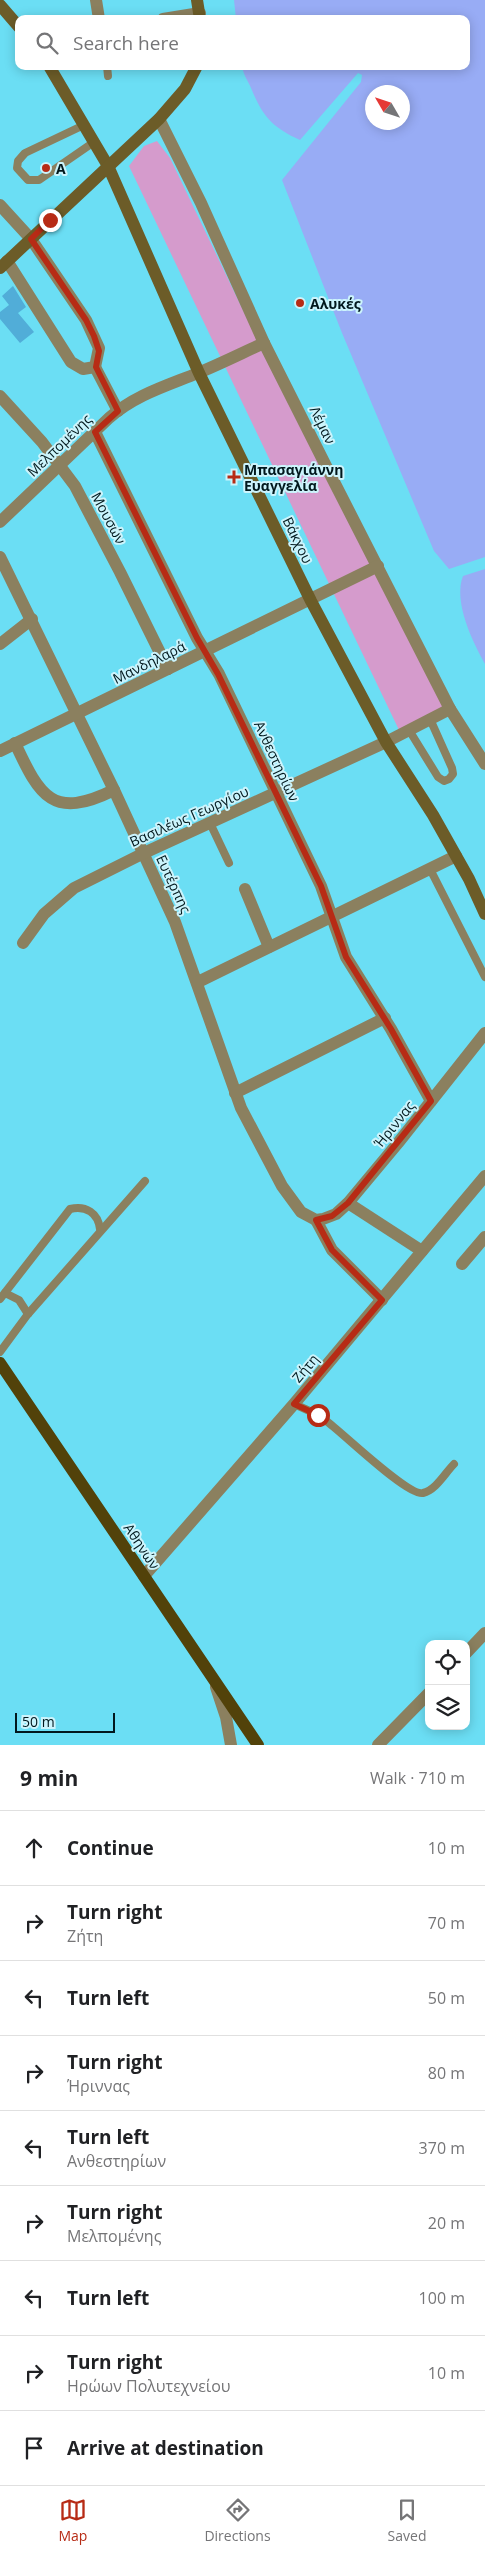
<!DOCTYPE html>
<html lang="en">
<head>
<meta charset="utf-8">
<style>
  body { margin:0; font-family:"Open Sans",sans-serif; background:#f6f6f6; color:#202124 }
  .controls { position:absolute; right:15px; bottom:15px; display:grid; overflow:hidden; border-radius:10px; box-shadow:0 2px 12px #0003 }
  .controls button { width:45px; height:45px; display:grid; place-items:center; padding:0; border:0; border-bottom:1px solid #e0e0e0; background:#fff; color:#202124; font:25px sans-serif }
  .compass { position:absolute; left:365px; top:85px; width:45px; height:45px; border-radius:50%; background:#fff; box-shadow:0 2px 12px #0003; rotate:309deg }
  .scale { position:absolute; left:15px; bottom:12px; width:100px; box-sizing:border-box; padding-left:5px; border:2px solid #01181d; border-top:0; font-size:14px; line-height:18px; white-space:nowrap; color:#01181d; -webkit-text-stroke:4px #ccf4fc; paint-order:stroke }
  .stop { position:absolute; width:15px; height:15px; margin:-11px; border:4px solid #b72b15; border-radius:50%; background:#fff }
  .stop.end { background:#b72b15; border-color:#fff; box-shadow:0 1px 5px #0008 }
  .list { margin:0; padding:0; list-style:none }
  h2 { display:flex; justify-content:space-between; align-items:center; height:65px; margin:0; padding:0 20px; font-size:21px }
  h2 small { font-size:16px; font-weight:400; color:#757577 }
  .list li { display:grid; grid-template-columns:32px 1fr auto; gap:15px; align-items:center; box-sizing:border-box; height:75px; padding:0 20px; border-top:1px solid #e0e0e0 }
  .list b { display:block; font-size:19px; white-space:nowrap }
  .list p { margin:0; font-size:16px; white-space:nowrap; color:#757577 }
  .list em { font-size:16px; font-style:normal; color:#757577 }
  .icon { flex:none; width:28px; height:28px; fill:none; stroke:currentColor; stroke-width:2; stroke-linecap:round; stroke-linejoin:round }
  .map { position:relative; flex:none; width:485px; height:1745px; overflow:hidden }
  .search { position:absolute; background:#fff; box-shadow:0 2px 12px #0003; left:15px; right:15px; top:15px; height:55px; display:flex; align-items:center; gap:12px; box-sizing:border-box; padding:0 18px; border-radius:10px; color:#757577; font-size:19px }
  .sheet { height:740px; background:#fff }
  nav { display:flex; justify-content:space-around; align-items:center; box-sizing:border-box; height:70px; border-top:1px solid #e0e0e0; background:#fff; font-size:14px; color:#757577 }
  nav a { display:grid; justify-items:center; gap:2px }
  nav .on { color:#b72b15 }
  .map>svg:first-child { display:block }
  .green { fill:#d59bcc }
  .water { fill:#98acf5; fill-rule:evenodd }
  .building { fill:#51add8 }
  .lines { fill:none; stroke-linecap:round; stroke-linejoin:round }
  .lane { stroke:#8b805f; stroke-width:8 }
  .street { stroke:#8b805f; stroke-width:12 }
  .secondary { stroke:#6c5c28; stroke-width:12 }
  .primary { stroke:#52420a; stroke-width:12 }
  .route { stroke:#b72b15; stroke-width:6 }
  .poi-dot { fill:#b72b15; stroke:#ccf4fc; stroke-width:2 }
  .labels { text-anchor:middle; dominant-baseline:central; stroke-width:4; stroke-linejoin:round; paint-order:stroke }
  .poi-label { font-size:14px; font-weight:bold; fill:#01181d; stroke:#ccf4fc; text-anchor:start }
  .street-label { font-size:14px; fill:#01181d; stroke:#ccf4fc }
</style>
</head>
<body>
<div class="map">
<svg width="485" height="1745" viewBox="0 0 485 1745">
  <rect width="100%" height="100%" fill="#6bdef4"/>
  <!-- green -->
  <polygon class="green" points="157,141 170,158 266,358 445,708 399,730 129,166 144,146"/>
  <!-- water -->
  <g class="water">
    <path d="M234 0H485V557L449 569 434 551 342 333 282 180 361 82 362 75 358 73 300 140C272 127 263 117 251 88 248 81 243 74 242 66H466V19H236ZM372 92H402V122H372Z"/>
    <path d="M485 569V664C472 641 453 601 463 576Z"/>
  </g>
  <!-- building -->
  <polygon class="building" points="13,286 26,307 18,313 34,332 20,343 0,319 0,312 9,305 2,296"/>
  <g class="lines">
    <!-- lane -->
    <g class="lane">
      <polyline points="107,66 108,76"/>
      <polyline points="84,125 25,153 18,161 17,168 28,180 39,180 94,142"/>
      <polyline points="409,730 438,777 444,781 449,779 453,774 452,768 430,719"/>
      <polyline points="210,823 229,863"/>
      <polyline points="430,869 485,977"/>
      <polyline points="5,1293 19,1300 28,1314"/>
      <path d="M0 1299 70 1209C86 1205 98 1213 100 1229"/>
      <polyline points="0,1352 28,1314 145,1181"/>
      <path d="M294 1404C305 1409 316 1413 325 1420 341 1431 408 1497 423 1493 436 1490 445 1473 454 1464"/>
    </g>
    <!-- street -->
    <g class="street">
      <polyline points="96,0 99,19"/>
      <polyline points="163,19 200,13"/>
      <polyline points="159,119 201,203 264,343 327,468 450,709 485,764"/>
      <polyline points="0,205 31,239 86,320 99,348 95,367 83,369 71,362 7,261"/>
      <polyline points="95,367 118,411"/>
      <polyline points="0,396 42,442 75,486 120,572 168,669"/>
      <polyline points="95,432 197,638 219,674 321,886 346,957 391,1029 431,1101"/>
      <path d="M0 522 109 418C135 395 166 386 198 373 220 364 242 353 264 343"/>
      <polyline points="0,557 114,790 175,922 241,1108 282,1186 301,1212 316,1220 323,1219 336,1214 348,1203 398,1143 485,1033"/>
      <polyline points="0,644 32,619"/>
      <path d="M15 743C40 797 53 820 114 790"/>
      <polyline points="0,751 378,566"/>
      <polyline points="245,889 269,947"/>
      <polyline points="23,943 44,914 74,888 144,853 386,742 450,709"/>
      <polyline points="198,982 456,856"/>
      <polyline points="235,1093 385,1018"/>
      <polyline points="348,1203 422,1251"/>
      <polyline points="316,1220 332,1250 382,1300"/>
      <polyline points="462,1264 485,1237"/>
      <polyline points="144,1576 294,1404 485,1176"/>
      <polyline points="466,1653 485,1633"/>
      <polyline points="216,1687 226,1717 231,1745"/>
      <polyline points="378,1745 429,1693"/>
    </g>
    <!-- secondary -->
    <g class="secondary">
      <polyline points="197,0 200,19"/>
      <polyline points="0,5 19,27"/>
      <polyline points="49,66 108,166 199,373 311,601 386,742 433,815 469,879 485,914"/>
      <polyline points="0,268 159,119 185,89 197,66"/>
    </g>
    <!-- primary -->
    <polyline class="primary" points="0,1363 258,1745"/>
  </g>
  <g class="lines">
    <!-- route -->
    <polyline class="route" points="50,220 31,239 86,320 94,336 99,351 96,367 118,411 95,432 197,638 218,674 321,886 346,957 391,1029 431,1101 348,1203 332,1216 316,1220 332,1250 382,1300 294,1404 318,1415"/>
  </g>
  <!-- markers -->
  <g class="poi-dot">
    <circle cx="46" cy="168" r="5"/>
    <circle cx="300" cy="303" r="5"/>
    <path d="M231.5 469.5h5v5h5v5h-5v5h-5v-5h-5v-5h5z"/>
  </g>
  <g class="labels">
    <!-- poi labels -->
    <g class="poi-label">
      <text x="56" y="168">Α</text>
      <text x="310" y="303">Αλυκές</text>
      <text x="244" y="469">Μπασαγιάννη<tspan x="244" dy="16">Ευαγγελία</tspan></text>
    </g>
    <!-- street labels -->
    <g class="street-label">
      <text transform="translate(323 425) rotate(64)">Λέμαν</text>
      <text transform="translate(59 445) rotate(-44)">Μελπομένης</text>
      <text transform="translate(109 518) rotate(62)">Μουσών</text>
      <text transform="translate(298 540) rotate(64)">Βάκχου</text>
      <text transform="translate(149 662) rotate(-26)">Μανδηλαρά</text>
      <text transform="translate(277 761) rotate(65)">Ανθεστηρίων</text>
      <text transform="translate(189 816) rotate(-24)">Βασιλέως Γεωργίου</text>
      <text transform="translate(174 884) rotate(65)">Ευτέρπης</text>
      <text transform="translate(394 1124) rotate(-51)">Ήριννας</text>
      <text transform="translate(305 1368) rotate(-50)">Ζήτη</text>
      <text transform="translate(142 1546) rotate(56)">Αθηνών</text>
    </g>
  </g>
</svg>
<div class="controls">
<button><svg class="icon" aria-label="locate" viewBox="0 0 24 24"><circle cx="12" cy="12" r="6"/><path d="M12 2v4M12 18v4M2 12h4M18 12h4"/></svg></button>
<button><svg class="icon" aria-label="layers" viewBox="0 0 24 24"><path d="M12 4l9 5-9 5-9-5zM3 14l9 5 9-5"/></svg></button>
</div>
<svg class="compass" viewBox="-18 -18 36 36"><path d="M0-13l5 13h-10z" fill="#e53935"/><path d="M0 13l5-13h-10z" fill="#757577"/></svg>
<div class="scale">50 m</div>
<div class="stop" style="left:318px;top:1415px"></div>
<div class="stop end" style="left:50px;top:220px"></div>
<div class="search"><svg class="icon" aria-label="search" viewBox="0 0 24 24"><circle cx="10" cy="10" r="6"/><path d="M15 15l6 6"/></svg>Search here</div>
</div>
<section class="sheet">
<h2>9 min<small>Walk · 710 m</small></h2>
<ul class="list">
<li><svg class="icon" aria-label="ahead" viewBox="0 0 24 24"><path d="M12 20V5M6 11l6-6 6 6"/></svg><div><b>Continue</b></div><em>10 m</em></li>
<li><svg class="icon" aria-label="right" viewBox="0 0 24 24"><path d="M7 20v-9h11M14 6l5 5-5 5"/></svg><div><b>Turn right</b><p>Ζήτη</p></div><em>70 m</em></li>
<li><svg class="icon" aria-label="left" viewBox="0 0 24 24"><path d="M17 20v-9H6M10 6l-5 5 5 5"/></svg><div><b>Turn left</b></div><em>50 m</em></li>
<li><svg class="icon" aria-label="right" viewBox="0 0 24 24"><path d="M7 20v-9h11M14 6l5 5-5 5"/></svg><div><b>Turn right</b><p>Ήριννας</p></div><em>80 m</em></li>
<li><svg class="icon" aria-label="left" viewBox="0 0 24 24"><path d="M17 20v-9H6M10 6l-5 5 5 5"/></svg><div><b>Turn left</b><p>Ανθεστηρίων</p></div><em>370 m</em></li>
<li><svg class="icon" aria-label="right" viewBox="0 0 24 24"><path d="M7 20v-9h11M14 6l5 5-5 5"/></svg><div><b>Turn right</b><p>Μελπομένης</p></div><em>20 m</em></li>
<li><svg class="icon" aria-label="left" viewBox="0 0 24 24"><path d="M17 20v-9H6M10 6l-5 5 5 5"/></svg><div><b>Turn left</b></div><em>100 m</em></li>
<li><svg class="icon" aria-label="right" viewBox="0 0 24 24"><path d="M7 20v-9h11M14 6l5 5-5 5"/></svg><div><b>Turn right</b><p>Ηρώων Πολυτεχνείου</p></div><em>10 m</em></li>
<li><svg class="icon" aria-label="arrive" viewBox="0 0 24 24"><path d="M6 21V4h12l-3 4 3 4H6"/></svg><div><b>Arrive at destination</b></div></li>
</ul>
</section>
<nav>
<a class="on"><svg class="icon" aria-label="map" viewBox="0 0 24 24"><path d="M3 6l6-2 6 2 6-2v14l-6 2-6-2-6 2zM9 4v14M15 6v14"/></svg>Map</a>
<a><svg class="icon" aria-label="directions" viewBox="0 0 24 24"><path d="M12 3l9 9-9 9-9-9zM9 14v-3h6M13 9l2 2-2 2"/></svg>Directions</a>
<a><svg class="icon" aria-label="saved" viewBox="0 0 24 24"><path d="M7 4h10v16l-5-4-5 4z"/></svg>Saved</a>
</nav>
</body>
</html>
